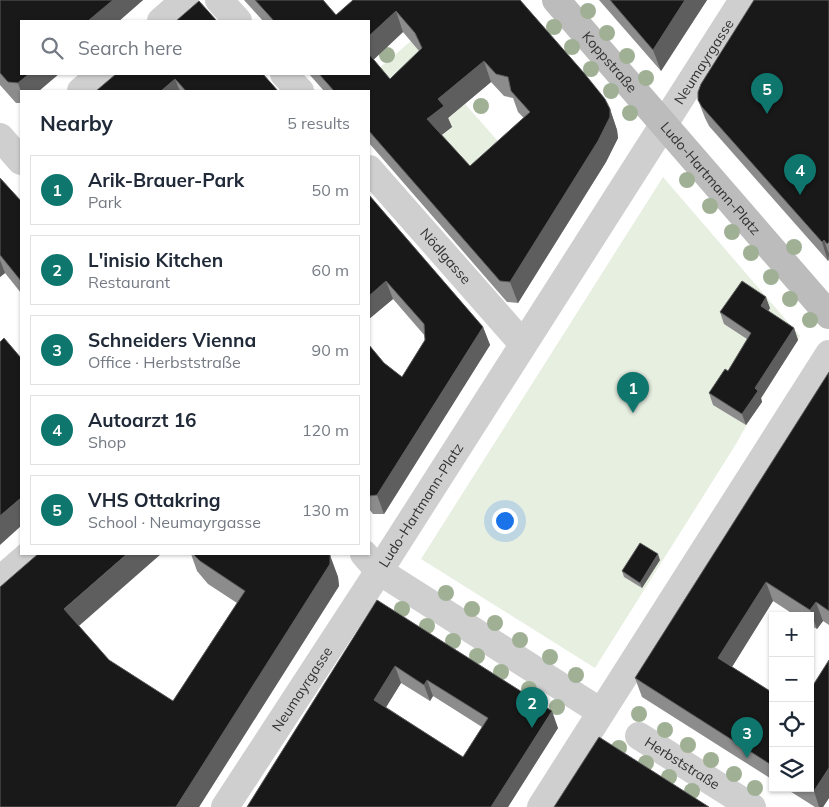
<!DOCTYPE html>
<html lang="en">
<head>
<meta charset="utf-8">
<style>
  body { margin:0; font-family:Mulish,sans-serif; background:#f6f6f7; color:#1f2937 }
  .controls { position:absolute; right:15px; bottom:15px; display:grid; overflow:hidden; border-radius:0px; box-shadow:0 1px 4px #0004 }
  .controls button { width:45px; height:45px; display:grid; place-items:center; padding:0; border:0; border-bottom:1px solid #e0e1e3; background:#fff; color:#1f2937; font:25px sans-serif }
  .you { position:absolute; left:504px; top:520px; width:18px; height:18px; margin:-12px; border:4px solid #fff; border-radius:50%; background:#1a73e8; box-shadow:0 0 0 8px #1a73e833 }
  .badge { display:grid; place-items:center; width:32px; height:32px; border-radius:50%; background:#0f766e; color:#fff; font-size:16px; font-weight:700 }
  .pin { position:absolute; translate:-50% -41px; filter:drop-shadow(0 1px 2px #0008) }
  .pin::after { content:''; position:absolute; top:26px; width:18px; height:15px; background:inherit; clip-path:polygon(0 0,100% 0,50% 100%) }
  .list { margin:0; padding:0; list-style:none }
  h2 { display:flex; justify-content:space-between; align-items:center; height:65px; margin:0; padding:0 20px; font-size:21px }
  h2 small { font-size:16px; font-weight:400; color:#747a83 }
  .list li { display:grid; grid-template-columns:32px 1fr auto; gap:15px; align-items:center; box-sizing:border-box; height:70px; margin:0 10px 10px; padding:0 10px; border:1px solid #e0e1e3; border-radius:0px }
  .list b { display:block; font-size:19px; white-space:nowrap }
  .list p { margin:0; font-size:16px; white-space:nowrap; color:#747a83 }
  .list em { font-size:16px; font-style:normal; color:#747a83 }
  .icon { flex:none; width:28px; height:28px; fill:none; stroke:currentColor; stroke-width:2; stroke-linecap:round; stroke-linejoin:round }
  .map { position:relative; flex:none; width:829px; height:807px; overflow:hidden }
  .search { position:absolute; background:#fff; box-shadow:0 1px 4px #0004; left:20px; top:20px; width:350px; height:55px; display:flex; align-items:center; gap:12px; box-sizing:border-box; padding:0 18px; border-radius:0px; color:#747a83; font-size:19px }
  .panel { position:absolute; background:#fff; box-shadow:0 1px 4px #0004; left:20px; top:90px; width:350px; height:465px; border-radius:0px }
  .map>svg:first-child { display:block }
  .green { fill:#e7efe1 }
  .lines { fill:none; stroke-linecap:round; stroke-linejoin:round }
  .street { stroke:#cfcfcf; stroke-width:28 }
  .secondary { stroke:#bcbcbc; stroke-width:28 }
  .tree { fill:#a0b095 }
  .wall { fill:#8c8c8c; fill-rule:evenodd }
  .shaded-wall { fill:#5e5e5e }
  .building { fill:#191919; stroke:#5e5e5e; fill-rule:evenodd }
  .labels { text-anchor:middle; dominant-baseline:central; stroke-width:5; stroke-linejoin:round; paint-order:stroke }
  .street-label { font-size:14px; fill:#323232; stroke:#fff }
</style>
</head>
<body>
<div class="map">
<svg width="829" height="807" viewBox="0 0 829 807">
  <rect width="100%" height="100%" fill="#fff"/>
  <!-- green -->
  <g class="green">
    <polygon points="411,41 433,66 399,99 369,77"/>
    <polygon points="465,104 505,149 466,185 441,136 451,127 446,120"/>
    <polygon points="663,177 800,336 760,401 736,444 595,668 421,559"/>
  </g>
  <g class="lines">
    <!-- street -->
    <g class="street">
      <polyline points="219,0 238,21"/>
      <polyline points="161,21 185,0"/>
      <polyline points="284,74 300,91"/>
      <polyline points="81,91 101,74"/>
      <polyline points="0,137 21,161"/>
      <path id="s1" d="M369 169 523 344"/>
      <polyline points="364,554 379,571 601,712"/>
      <polyline points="0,580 30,554"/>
      <path id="s2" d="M639 736 752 807"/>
      <path id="s3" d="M225 807 379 571 743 0"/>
      <polyline points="541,807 829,354"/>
    </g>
    <!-- secondary -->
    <path class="secondary" id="s4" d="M556 0 829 315"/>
  </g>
  <!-- trees -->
  <g class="tree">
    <circle cx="588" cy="11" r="8"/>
    <circle cx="554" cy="27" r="8"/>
    <circle cx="607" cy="33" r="8"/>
    <circle cx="572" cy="47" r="8"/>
    <circle cx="387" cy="55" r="8"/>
    <circle cx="627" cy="56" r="8"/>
    <circle cx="591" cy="69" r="8"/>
    <circle cx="646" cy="78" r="8"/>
    <circle cx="611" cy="91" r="8"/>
    <circle cx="481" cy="106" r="8"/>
    <circle cx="630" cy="113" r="8"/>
    <circle cx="687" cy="180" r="8"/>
    <circle cx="710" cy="206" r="8"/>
    <circle cx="732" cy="232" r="8"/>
    <circle cx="794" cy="247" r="8"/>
    <circle cx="751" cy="253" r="8"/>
    <circle cx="771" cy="277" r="8"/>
    <circle cx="790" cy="299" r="8"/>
    <circle cx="810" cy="320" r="8"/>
    <circle cx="446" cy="593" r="8"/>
    <circle cx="402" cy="609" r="8"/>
    <circle cx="472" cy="609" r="8"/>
    <circle cx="495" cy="623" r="8"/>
    <circle cx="427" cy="626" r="8"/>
    <circle cx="520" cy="640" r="8"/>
    <circle cx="453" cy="641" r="8"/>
    <circle cx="477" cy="656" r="8"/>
    <circle cx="550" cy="657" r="8"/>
    <circle cx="501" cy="672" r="8"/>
    <circle cx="576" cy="675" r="8"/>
    <circle cx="529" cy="689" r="8"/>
    <circle cx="557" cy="707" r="8"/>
    <circle cx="639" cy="714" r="8"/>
    <circle cx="665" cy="730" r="8"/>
    <circle cx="688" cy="745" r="8"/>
    <circle cx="619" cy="748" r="8"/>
    <circle cx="711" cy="760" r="8"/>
    <circle cx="646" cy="763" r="8"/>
    <circle cx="734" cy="774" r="8"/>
    <circle cx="669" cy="777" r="8"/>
    <circle cx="755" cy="788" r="8"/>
    <circle cx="692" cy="791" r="8"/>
  </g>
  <!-- wall -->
  <g class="wall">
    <polygon points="0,0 143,0 119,21 21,91 21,103 16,103 0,85"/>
    <path d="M244 0H323L336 15 520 0 610 109 617 130 618 138 606 162 518 303 507 302 369 143V91H324L309 74H369V21H263ZM403 32 419 51 390 79 373 60ZM491 82 504 96 513 98 518 112 524 118 470 166 441 135 452 127 448 118Z"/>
    <polygon points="599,0 707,0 661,71"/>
    <polygon points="829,0 829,260 828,261 709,126 705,118 698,100"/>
    <polygon points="116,74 263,74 278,91 96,91"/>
    <polygon points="0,178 21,201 21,293 5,273 0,277"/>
    <polygon points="369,195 483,327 490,345 384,514 373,514 369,509 369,345 384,363 402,377 425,340 425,336 393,299 369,319"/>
    <polygon points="770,308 768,311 794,328 798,340 761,398 762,402 746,425 713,405 709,393 728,371 747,339 724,324 720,312"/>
    <polygon points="829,372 829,625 823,621 817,629 810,625 810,616 796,616 773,601 732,667 773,693 773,780 642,697 635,678"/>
    <polygon points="191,554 329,554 338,577 339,586 199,807 79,626 109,660 173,701 237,603 208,584 197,571"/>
    <polygon points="660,560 642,588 624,577 622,571"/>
    <path d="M377 600 558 728 508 807H247ZM401 683 430 701 433 696 482 727 463 757 386 707Z"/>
    <polygon points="785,788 810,788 829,798 823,807 815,807"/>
  </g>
  <!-- shaded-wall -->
  <g class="shaded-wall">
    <polygon points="113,0 143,0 119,21 88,21"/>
    <polygon points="685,0 707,0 661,71 653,50"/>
    <polygon points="396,11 403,32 369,64 369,36"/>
    <polygon points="484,61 491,82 448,118 452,127 434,141 427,119 438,99"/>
    <polygon points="29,74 59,74 39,91 21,91 21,92 18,83"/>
    <polygon points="175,79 180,91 161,91"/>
    <polygon points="610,109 617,130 618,138 606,162 518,303 510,282"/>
    <polygon points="824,240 829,254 828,261 822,242"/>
    <polygon points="0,260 5,273 0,277"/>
    <polygon points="386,281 393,299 369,319 369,296"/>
    <polygon points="766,297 770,308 765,317 761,306"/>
    <polygon points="483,327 490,345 384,514 377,495"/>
    <polygon points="794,328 798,340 761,398 762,402 746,425 742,414 755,388"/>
    <polygon points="21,498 21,526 0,545 0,516"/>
    <polygon points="127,554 161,554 72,632 64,609"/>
    <polygon points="658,554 660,560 642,588 640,583"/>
    <polygon points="330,555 338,577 339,586 199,807 176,807"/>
    <polygon points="766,582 773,601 725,678 718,658"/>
    <polygon points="816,602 823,621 817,629 810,610"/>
    <polygon points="395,666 401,683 380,717 374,700"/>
    <polygon points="427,680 433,696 430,701 424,685"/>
    <polygon points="552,711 558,728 508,807 491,807"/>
    <polygon points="829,768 829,798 823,807 819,807 814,791"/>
  </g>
  <!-- building -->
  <g class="building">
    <polygon points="0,0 113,0 88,21 21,21 21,74 29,74 18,83 8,82 0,73"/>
    <path d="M255 0H323L336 15 353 0H520L584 73 605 99 610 109V117L598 141 510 282 500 281 369 131V91H334L319 74H369V54L390 79 422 48 415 33 396 11 369 36V21H274ZM484 61 496 74 508 77 511 91 530 112 470 166 427 119 444 106 438 99Z"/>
    <polygon points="610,0 685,0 653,50"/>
    <polygon points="754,0 829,0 829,242 827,244 824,240 822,242 702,107 698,100 698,92 701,84"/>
    <polygon points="199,1 217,21 176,21"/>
    <polygon points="116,74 263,74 278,91 186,91 175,79 161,91 96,91"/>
    <polygon points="0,178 21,201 21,281 0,255"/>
    <polygon points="369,195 483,327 377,495 369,496 369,345 384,363 402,377 425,340 424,324 386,281 369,296"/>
    <polygon points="742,281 766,297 761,306 794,328 755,388 758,391 742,414 709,393 725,369 728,371 751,333 720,312"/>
    <polygon points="4,338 21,358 21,498 0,516 0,342"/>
    <polygon points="829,372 829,611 816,602 810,610 766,582 718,658 773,693 773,766 635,678"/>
    <polygon points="640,543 658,554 640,583 622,571"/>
    <polygon points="38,554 127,554 64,609 109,660 173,701 245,591 200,561 193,554 329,554 330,555 330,564 176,807 0,807 0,587"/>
    <path d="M377 600 552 711 491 807H247ZM395 666 424 685 427 680 488 718 463 757 374 700Z"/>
    <polygon points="829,660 829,768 814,791 809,788 810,788 810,690"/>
    <polygon points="599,737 709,807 554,807"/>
  </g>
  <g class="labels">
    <!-- street labels -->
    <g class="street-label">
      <text stroke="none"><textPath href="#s4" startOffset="82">Koppstraße</textPath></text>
      <text stroke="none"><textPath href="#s3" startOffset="886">Neumayrgasse</textPath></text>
      <text stroke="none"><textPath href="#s4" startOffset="236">Ludo-Hartmann-Platz</textPath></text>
      <text stroke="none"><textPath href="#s1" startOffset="116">Nödlgasse</textPath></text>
      <text stroke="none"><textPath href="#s3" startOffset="360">Ludo-Hartmann-Platz</textPath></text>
      <text stroke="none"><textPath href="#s3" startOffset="141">Neumayrgasse</textPath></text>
      <text stroke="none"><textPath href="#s2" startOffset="51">Herbststraße</textPath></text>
    </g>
  </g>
</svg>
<div class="controls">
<button>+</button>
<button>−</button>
<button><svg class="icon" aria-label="locate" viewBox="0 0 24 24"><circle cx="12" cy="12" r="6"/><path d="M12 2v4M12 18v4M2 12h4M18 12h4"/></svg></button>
<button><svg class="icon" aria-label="layers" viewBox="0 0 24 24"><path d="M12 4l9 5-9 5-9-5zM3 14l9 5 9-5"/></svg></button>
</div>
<div class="you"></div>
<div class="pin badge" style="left:633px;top:413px">1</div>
<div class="pin badge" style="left:532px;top:728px">2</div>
<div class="pin badge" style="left:747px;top:758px">3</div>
<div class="pin badge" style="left:800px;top:195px">4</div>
<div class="pin badge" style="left:767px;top:114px">5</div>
<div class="search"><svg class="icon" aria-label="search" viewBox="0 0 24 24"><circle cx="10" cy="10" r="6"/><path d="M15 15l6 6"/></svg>Search here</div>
<section class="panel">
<h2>Nearby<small>5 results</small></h2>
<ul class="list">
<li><span class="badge">1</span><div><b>Arik-Brauer-Park</b><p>Park</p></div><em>50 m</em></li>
<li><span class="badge">2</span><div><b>L'inisio Kitchen</b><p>Restaurant</p></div><em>60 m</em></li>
<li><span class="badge">3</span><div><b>Schneiders Vienna</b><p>Office · Herbststraße</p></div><em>90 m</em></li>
<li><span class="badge">4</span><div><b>Autoarzt 16</b><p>Shop</p></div><em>120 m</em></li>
<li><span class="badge">5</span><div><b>VHS Ottakring</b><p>School · Neumayrgasse</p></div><em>130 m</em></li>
</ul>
</section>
</div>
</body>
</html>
